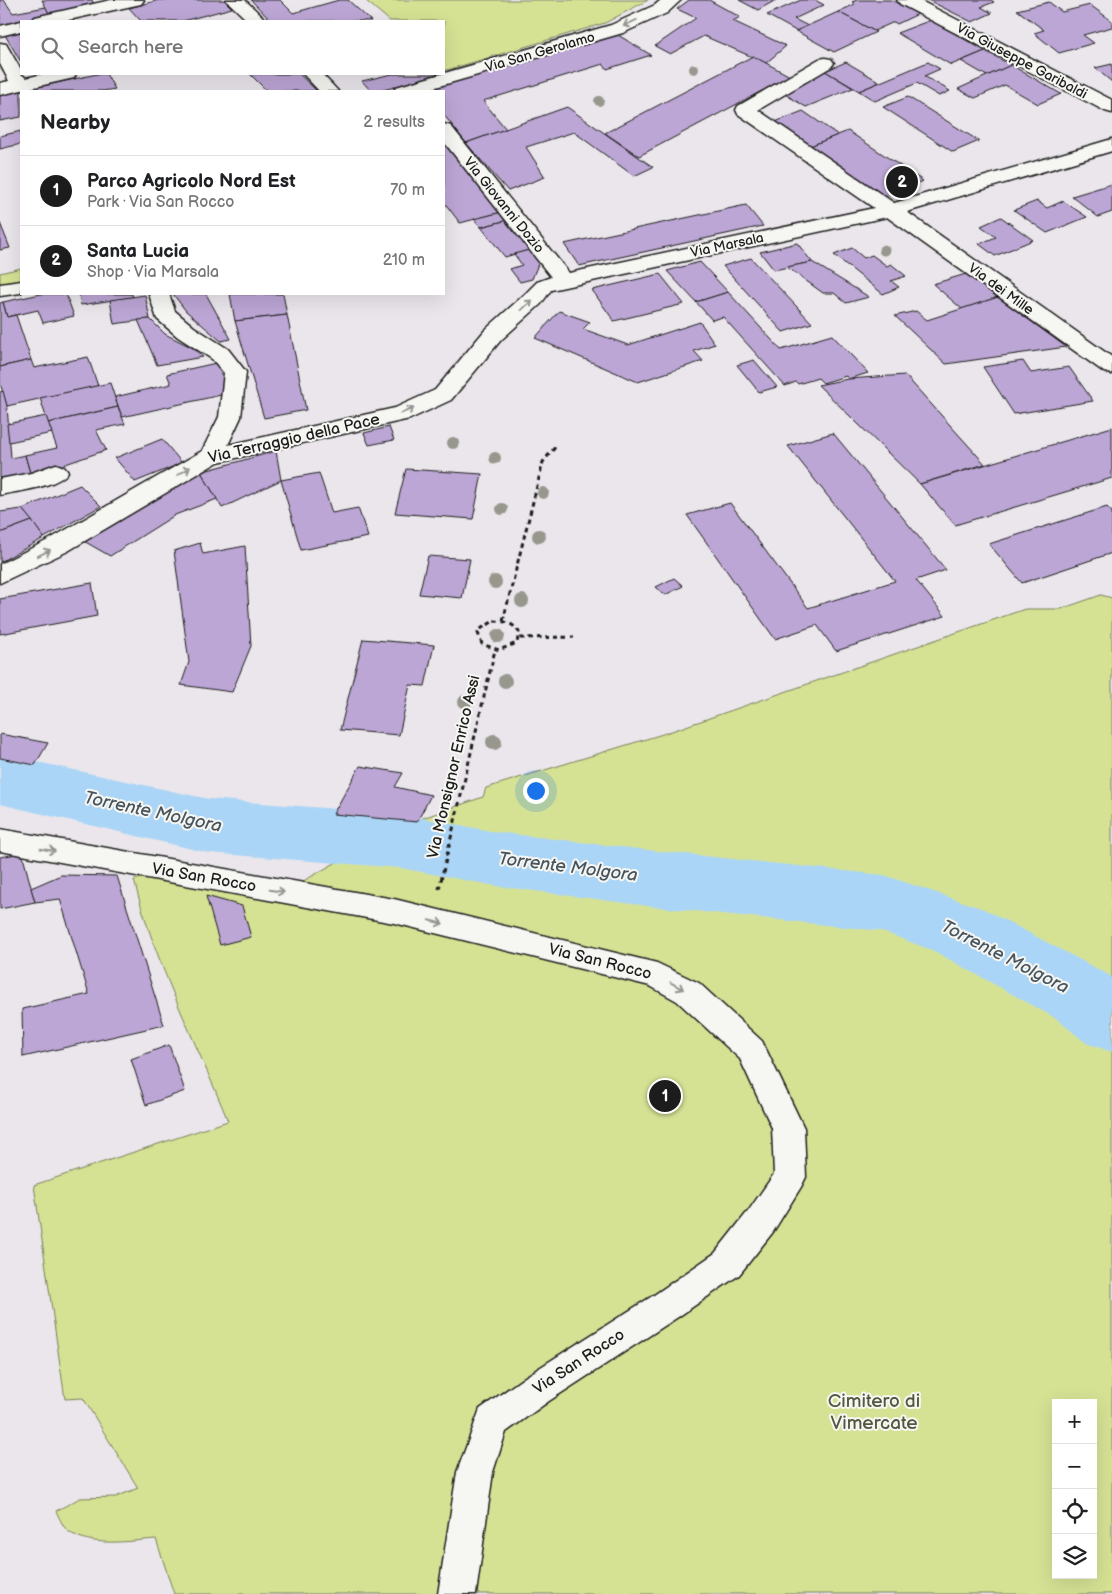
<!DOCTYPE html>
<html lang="en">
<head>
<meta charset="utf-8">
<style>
  body { margin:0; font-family:"Balsamiq Sans",sans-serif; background:#f2f2f2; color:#202124 }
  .controls { position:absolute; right:15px; bottom:15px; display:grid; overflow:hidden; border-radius:0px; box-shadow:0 5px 20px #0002 }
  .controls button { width:45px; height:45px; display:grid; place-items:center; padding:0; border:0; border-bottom:1px solid #e0e0e0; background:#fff; color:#202124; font:25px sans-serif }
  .you { position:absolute; left:535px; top:790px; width:18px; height:18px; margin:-12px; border:4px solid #fff; border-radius:50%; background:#1a73e8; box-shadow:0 0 0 8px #1a73e833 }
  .badge { display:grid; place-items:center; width:32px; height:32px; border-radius:50%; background:#1c1c1c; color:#fff; font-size:16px; font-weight:700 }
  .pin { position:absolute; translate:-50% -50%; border:2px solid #fff; box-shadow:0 1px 5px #0006 }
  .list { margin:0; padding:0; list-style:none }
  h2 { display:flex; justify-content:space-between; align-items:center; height:65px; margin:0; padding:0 20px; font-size:21px }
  h2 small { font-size:16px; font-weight:400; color:#757577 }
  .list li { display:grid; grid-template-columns:32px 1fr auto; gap:15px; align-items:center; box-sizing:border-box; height:70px; padding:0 20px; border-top:1px solid #e0e0e0 }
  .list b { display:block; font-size:19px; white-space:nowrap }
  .list p { margin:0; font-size:16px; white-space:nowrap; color:#757577 }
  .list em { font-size:16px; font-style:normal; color:#757577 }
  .icon { flex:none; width:28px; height:28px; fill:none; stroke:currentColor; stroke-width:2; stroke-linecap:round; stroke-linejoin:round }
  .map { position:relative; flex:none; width:1112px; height:1594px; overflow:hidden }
  .search { position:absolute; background:#fff; box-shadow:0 5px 20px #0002; left:20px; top:20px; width:425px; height:55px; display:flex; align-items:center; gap:12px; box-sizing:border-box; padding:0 18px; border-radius:0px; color:#757577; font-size:19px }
  .panel { position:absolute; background:#fff; box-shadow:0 5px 20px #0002; left:20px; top:90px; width:425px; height:205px; border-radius:0px }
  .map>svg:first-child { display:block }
  .green { fill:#d5e294; stroke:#787f58; fill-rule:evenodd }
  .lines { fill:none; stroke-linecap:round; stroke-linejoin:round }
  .river { fill:#abd5f6; fill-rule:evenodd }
  .building { fill:#bca6d5; stroke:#1c1c1c }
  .minor-casing { stroke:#1c1c1c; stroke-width:3 }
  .path { stroke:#1c1c1c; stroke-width:3; stroke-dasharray:4.5 4; stroke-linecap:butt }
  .minor { fill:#f6f6f2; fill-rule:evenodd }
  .tree { fill:#98978d }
  .oneway { stroke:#949492 }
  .labels { text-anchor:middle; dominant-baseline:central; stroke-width:4; stroke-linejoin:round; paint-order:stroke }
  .far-street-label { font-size:14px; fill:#1c1c1c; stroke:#f6f6f2 }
  .street-label { font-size:16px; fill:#1c1c1c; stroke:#f6f6f2 }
  .water-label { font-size:18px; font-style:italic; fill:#47545d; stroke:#f6f6f2 }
  .near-park-label { font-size:19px; fill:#545740; stroke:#f6f6f2 }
</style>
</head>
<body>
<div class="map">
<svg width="1112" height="1594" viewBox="0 0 1112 1594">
  <rect width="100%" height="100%" fill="#eae6ec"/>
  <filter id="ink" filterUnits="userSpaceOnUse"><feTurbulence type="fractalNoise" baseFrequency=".02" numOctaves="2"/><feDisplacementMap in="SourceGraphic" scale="10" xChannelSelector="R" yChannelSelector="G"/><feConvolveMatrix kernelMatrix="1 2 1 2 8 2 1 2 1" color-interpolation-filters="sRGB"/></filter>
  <g filter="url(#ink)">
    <!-- green -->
    <g class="green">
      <polygon points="365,0 648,0 605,23 447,70 444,68 444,21 390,21"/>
      <polygon points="21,268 21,281 0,285 0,273"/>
      <path d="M1101 595 1112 598V1594H174L156 1539C129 1541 91 1548 68 1531 63 1527 59 1517 56 1511L80 1498 116 1497 138 1488 83 1398 65 1399 34 1185 228 1121C196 1041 155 964 134 880L151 876 270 900 400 826 483 797 486 788 666 733 1025 609H1061ZM1056 1403H1093V1575H1056Z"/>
    </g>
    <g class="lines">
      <!-- river -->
      <polygon class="river" points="0,754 209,799 400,814 496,832 648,850 884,875 984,909 1109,975 1112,978 1112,1052 1086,1043 1057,1019 934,951 881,931 648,906 496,886 400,868 209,853 0,804"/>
    </g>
    <!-- building -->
    <g class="building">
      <polygon points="0,0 4,0 13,13 46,7 50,15 0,26"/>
      <polygon points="42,0 92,0 95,6 50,15"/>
      <polygon points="159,0 224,0 232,8 183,21 141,21 129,8"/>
      <polygon points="251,0 280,0 293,13 339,0 348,0 371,21 271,21"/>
      <polygon points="689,0 709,0 740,17 733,21 786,46 766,63 704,36 670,54 655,46 696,18 677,9"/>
      <polygon points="739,0 776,0 758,10"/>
      <polygon points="801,0 815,0 824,5 794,19 808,26 796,31 767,15"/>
      <polygon points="857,0 891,0 918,14 897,24 894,22 874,31 838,12 855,4 852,2"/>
      <polygon points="928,0 991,0 994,2 981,7 992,13 972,22"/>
      <polygon points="1049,2 1062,12 1090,5 1112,21 1112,27 1083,35 1094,43 1059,53 1034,33 1044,30 1017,10"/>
      <polygon points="838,12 876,32 834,52 796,31"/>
      <polygon points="931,20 985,51 951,65 897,33"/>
      <polygon points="21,32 21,62 5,35"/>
      <polygon points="618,35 651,55 607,69 603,64 483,101 506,129 466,143 444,115 444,91 425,90"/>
      <polygon points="985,51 1011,65 987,76 961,61"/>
      <polygon points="753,56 790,76 639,156 605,133"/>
      <polygon points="846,62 880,82 859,91 825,71"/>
      <polygon points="928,62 940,69 924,76 950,91 939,96 917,83 875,101 859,91"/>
      <polygon points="1112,64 1112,82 1095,68"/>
      <polygon points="1011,65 1061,94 1038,104 1005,85 975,98 958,89"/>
      <polygon points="825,71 853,88 806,107 783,93"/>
      <polygon points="97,74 106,74 115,89 103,91 21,91 21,117 0,121 0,95"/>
      <polygon points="250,74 299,74 317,91 267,91"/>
      <polygon points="392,74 442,74 443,75 379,91 371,91 362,81"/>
      <polygon points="908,97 979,141 953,152 883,107"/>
      <polygon points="567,107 653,167 634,176 574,132 526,147 545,177 508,191 466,143"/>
      <polygon points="803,111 838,135 805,148 770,124"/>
      <polygon points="21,131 21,144 0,149 0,136"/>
      <polygon points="848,131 923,181 880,199 805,148"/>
      <polygon points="444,140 502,212 460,223 444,202"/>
      <polygon points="1112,184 1112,212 1098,217 1072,196"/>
      <polygon points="1037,201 1047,208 1063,201 1087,217 1047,233 1014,210"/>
      <polygon points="746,205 763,226 579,266 564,244"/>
      <polygon points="502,212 508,220 481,227 474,219"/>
      <polygon points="1001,217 1033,240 995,256 979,244 996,237 981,226"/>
      <polygon points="508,220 533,249 505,257 481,227"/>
      <polygon points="0,223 10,248 0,250"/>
      <polygon points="797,243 812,262 774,270 760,252"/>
      <polygon points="852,248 864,258 872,255 887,266 891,264 906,276 891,281 899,287 883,294 834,255"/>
      <polygon points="533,249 540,259 532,279 520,282 510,269 522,265 514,254"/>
      <polygon points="751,258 812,323 783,332 723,266"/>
      <polygon points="700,262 728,292 696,302 667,271"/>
      <polygon points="812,262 869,297 846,303 834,293 823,293 787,267"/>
      <polygon points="660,274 684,304 614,321 592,290"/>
      <polygon points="966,274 998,297 962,309 933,284"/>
      <polygon points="728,292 781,350 832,335 868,373 848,379 846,376 823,383 818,378 798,384 796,382 785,386 723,317 712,320 696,302"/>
      <polygon points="41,294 66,294 74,316 43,323 38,310 7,317 3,302"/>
      <polygon points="79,294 132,294 133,297 81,305"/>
      <polygon points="173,294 206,294 231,339 221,341 186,311"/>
      <polygon points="230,294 283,294 287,315 235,321"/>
      <polygon points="145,295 150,319 114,324 110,300"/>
      <polygon points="998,297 1066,347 946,364 895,316 916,311 927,320"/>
      <polygon points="3,302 7,317 16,315 31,360 0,367 0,303"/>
      <polygon points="559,311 590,322 583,329 628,345 700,322 715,344 694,351 703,361 638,382 535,338"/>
      <polygon points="287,315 306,410 264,418 235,321"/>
      <polygon points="150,319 165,334 193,348 203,357 157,365 138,320"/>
      <polygon points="88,357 98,386 7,406 0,383 0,367 31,360 34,368"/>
      <polygon points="754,360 777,387 759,392 737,365"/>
      <polygon points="1023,361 1031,373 1069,367 1093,401 1014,414 983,367"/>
      <polygon points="216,363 230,393 122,417 115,397 171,384 167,374"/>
      <polygon points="905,375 985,464 920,484 818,385 848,379"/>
      <polygon points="110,383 118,407 48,423 40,398"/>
      <polygon points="3,391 7,406 11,458 25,455 31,476 0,482 0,392"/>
      <polygon points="118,407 125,424 96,430 106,450 31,476 25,455 57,448 48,423"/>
      <polygon points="46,416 52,433 9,442 7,424"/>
      <polygon points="389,427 394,440 369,445 364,433"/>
      <polygon points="1112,427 1112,478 955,525 920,484"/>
      <polygon points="833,433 946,570 916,580 945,616 836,651 817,625 775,639 687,515 730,503 808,608 895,581 788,446"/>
      <polygon points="162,439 182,463 135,482 115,458"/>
      <polygon points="276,451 281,480 222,508 201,472"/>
      <polygon points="406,469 482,474 473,519 395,513"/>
      <polygon points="201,472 217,499 175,515 110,556 82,540"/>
      <polygon points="319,473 332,513 358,508 368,537 301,550 281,480"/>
      <polygon points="80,485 101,506 44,538 22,509"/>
      <polygon points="1107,507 1112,512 1112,553 1022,583 989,544"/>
      <polygon points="22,509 32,521 0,533 0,512"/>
      <polygon points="32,521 44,538 0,562 0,533"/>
      <polygon points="200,543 203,554 245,546 251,646 232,692 181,685 189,662 174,551"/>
      <polygon points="428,556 470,559 462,598 419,594"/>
      <polygon points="674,578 683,586 665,595 656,587"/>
      <polygon points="92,583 97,616 0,634 0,599"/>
      <polygon points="363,639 434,645 425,686 410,685 399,735 340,730"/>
      <polygon points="0,734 48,743 35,765 0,758"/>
      <polygon points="360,766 403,773 395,787 431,795 417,822 333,814"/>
      <polygon points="22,853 35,902 0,909 0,857"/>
      <polygon points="61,875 117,876 164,1025 23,1057 22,1009 89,994 60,899 35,902 31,888"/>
      <polygon points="206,896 242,906 251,937 220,945"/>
      <polygon points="169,1045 185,1091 146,1105 131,1059"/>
    </g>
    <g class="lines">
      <defs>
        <g id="minor">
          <polygon points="111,0 144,0 141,4 64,21 32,21 35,17"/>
          <polygon points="226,0 245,0 267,21 248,21"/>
          <polygon points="661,0 681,0 667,13 623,33 422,91 394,91 396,87 611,25 655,5"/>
          <polygon points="897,0 919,0 1112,100 1112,113 1105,111 900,4"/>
          <polygon points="21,21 23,21 21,21 21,31 0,36 0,26"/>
          <polygon points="0,43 6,44 21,70 21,74 26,78 43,74 76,74 74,78 0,95 0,83 9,81 0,64"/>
          <polygon points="825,58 831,59 834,63 831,67 758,110 894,203 1112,139 1112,151 907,212 1112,357 1112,374 1104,372 887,217 551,290 541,304 501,340 451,400 410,419 218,462 68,551 0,583 0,564 50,539 202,451 219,417 224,373 212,359 178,337 157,319 149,294 169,294 175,311 194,327 228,349 246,372 241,417 228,445 395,408 435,390 485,330 525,294 537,282 551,277 444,142 444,124 451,126 569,273 874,208 738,114 736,110 738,106 819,59"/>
          <polygon points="303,74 322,74 338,91 319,91"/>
          <polygon points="21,281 21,293 0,296 0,284"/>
          <path d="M56 464 64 467 68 472C58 487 18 491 0 495V479L31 473Z"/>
          <polygon points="0,829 394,899 657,963 699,983 762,1041 804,1128 806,1177 801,1187 773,1232 739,1275 678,1317 549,1401 506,1432 493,1472 476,1594 438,1594 457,1472 480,1409 525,1377 654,1295 715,1253 749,1210 774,1174 772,1128 740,1059 677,1001 650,986 394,923 0,851"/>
        </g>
      </defs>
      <!-- minor casing -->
      <use href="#minor" class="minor-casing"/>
      <!-- path -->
      <g class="path">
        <path d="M494 621C505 621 513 623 519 632L517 643 499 650 482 644 478 633 482 628Z"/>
        <polyline points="503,621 543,462 556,446"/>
        <polyline points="520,638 574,637"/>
        <polyline points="439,889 495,650"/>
      </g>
      <!-- minor -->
      <use href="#minor" class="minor"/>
    </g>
    <!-- trees -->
    <g class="tree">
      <circle cx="694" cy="69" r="5"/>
      <circle cx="599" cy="101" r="5"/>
      <circle cx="884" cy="250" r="5.5"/>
      <circle cx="453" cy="443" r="6"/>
      <circle cx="495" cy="458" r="6"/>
      <circle cx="543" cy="493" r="6"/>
      <circle cx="502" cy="509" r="6"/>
      <circle cx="539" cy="536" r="7"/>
      <circle cx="495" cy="582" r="7"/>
      <circle cx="522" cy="601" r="7"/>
      <circle cx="498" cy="636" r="7"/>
      <circle cx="505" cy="681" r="7"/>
      <circle cx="465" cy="702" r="7"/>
      <circle cx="494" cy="742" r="8"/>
    </g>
    <!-- one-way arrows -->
    <defs><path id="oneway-shaft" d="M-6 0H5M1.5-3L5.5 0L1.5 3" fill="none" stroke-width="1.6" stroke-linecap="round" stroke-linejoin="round" transform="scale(1.25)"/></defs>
    <g class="oneway">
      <use href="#oneway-shaft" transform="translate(630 23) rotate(155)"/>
      <use href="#oneway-shaft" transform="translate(527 305) rotate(-42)"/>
      <use href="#oneway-shaft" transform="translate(407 411) rotate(-22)"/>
      <use href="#oneway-shaft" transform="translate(184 471) rotate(-31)"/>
      <use href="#oneway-shaft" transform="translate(44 553) rotate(-27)"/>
      <use href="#oneway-shaft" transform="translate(48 850) rotate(10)"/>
      <use href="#oneway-shaft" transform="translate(277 891) rotate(10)"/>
      <use href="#oneway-shaft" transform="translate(436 922) rotate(14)"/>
      <use href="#oneway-shaft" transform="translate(677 986) rotate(29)"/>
    </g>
  </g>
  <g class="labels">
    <!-- far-street labels -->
    <g class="far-street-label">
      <text transform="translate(540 52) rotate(-16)">Via San Gerolamo</text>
      <text transform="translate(1022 61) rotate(28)">Via Giuseppe Garibaldi</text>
      <text transform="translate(504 205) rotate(51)">Via Giovanni Dozio</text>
      <text transform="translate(727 245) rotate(-12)">Via Marsala</text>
      <text transform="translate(1001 289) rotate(36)">Via dei Mille</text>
    </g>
    <!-- street labels -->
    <g class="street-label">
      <text transform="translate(294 439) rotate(-13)">Via Terraggio della Pace</text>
      <text transform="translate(454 767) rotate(-77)">Via Monsignor Enrico Assi</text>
      <text transform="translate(204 878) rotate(10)">Via San Rocco</text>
      <text transform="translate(600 962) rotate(14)">Via San Rocco</text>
      <text transform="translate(579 1362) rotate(-33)">Via San Rocco</text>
    </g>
    <!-- water labels -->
    <g class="water-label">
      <text transform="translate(153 812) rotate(12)">Torrente Molgora</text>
      <text transform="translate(568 867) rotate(7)">Torrente Molgora</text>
      <text transform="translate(1005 957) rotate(27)">Torrente Molgora</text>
    </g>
    <!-- near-park labels -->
    <g class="near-park-label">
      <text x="874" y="1401">Cimitero di<tspan x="874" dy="22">Vimercate</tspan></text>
    </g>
  </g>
</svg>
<div class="controls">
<button>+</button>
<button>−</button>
<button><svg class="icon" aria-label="locate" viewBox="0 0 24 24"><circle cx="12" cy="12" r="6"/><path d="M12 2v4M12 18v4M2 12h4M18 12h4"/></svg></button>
<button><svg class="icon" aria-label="layers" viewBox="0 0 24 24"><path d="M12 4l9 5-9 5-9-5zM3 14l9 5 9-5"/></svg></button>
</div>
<div class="you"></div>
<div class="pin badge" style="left:665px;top:1096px">1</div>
<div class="pin badge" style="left:902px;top:182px">2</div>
<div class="search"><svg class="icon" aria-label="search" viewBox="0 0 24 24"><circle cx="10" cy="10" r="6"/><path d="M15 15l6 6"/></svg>Search here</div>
<section class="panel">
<h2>Nearby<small>2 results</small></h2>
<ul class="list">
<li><span class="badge">1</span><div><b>Parco Agricolo Nord Est</b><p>Park · Via San Rocco</p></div><em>70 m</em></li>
<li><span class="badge">2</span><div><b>Santa Lucia</b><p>Shop · Via Marsala</p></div><em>210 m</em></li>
</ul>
</section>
</div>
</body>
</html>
